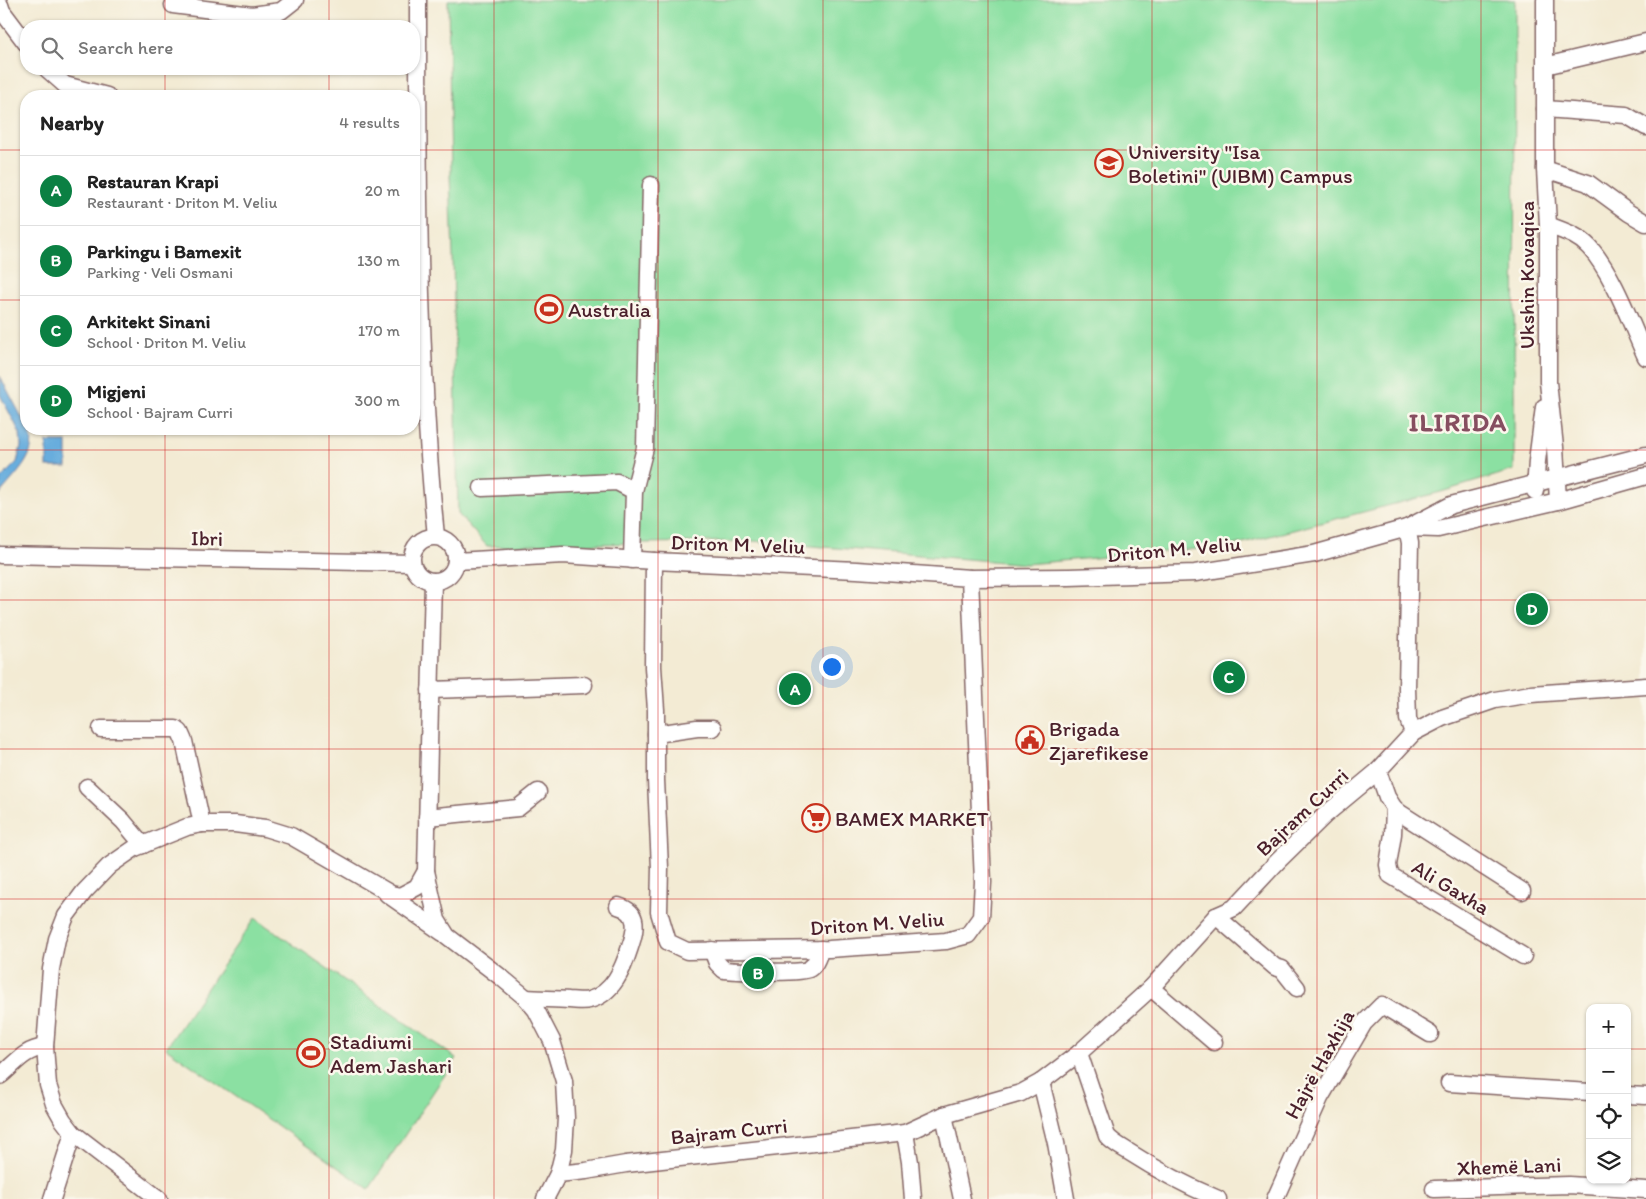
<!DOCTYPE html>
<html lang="en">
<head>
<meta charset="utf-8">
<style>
  body { margin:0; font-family:Itim,sans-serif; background:#f2f2f2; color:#222 }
  .controls { position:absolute; right:15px; bottom:15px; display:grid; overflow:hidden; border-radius:10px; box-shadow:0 1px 4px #0004 }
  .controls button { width:45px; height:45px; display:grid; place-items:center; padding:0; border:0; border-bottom:1px solid #e0e0e0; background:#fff; color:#222; font:25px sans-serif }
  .you { position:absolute; left:831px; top:666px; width:18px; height:18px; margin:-12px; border:4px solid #fff; border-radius:50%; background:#1a73e8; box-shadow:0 0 0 8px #1a73e833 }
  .badge { display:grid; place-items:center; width:32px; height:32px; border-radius:50%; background:#0b8043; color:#fff; font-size:16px; font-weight:700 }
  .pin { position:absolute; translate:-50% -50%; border:2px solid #fff; box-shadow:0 1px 5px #0006 }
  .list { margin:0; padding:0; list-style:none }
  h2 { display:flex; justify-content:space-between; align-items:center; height:65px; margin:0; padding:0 20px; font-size:21px }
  h2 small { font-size:16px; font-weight:400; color:#767676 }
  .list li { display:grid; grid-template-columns:32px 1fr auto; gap:15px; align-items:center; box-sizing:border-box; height:70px; padding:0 20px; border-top:1px solid #e0e0e0 }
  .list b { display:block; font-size:19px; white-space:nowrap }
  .list p { margin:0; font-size:16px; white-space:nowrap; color:#767676 }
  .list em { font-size:16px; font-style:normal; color:#767676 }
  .icon { flex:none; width:28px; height:28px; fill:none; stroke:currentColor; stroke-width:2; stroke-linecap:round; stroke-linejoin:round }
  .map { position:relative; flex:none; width:1646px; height:1199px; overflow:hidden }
  .search { position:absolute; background:#fff; box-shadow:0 1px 4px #0004; left:20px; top:20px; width:400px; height:55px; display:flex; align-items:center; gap:12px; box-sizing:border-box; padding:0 18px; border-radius:20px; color:#767676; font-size:19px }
  .panel { position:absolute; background:#fff; box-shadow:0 1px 4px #0004; left:20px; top:90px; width:400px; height:345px; border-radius:20px }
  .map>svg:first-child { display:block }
  .green { fill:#8be0a2; stroke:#6a8066 }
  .water { fill:#67addd; stroke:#586684 }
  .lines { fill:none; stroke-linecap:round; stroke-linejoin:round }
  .minor-casing { stroke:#856666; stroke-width:19 }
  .minor { stroke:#fff; stroke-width:16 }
  .grid { fill:none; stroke:#d62828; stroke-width:1; stroke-opacity:0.55 }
  .labels { text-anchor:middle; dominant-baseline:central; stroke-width:5; stroke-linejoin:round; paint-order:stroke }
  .poi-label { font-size:21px; fill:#4a1f2b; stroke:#fbf7ec; text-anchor:start }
  .street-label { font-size:21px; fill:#4a1f2b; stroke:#fbf7ec }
  .district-label { font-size:26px; font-weight:bold; letter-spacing:1px; fill:#864e60; stroke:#fbf7ec }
</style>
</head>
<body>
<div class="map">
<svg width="1646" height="1199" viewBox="0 0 1646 1199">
  <rect width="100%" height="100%" fill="#fbf7ec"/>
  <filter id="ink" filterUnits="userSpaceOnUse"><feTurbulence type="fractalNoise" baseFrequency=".02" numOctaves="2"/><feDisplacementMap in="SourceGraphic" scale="10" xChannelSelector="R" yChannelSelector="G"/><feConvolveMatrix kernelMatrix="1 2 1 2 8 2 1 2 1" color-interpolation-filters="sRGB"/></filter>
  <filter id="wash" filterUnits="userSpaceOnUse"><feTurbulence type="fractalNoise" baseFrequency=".0096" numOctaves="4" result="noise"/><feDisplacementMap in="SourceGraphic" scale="20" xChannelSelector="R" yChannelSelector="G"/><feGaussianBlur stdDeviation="1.12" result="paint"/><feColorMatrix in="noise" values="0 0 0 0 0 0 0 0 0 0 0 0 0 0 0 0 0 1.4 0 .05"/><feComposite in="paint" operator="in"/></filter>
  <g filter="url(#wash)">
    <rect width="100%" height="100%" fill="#f3ebd4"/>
    <!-- green -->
    <g class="green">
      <polygon points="448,0 1515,0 1514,470 1441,492 1231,546 1026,564 752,541 487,546 458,514 453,256 450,175 451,174"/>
      <polygon points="255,918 456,1058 369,1189 166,1048"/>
    </g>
    <!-- water -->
    <g class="water">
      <path d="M0 376 26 425V429H28C42 454 13 476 0 494V479L17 462 21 446 20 433 0 395Z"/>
      <rect x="47" y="442" width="20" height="25"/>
    </g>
  </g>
  <g filter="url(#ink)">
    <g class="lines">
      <defs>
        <g id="minor">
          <path d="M418 0C418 179 418 358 436 536"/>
          <polyline points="1545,0 1545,169 1548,225 1548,382 1555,447 1558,501"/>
          <polyline points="0,5 2,11 26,43"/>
          <polyline points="173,5 252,15 281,11 295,0"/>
          <polyline points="1545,66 1646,42"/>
          <polyline points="47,69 65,85 107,96"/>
          <polyline points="1545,109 1626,115 1646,127"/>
          <polyline points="1545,169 1588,183 1629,213 1646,223"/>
          <path d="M1548 225C1563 231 1578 235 1589 247 1613 273 1631 324 1646 357"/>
          <polyline points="482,488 617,482 634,491 632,560"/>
          <polyline points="634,491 645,448 651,185"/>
          <polyline points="1535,491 1537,461 1544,407"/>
          <polyline points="1407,528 1438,529 1558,501 1646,476"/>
          <polyline points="1407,528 1410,543 1407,688 1408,719 1413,733"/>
          <circle cx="434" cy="559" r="22"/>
          <polyline points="0,555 412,563"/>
          <polyline points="456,561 563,555 654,561 857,570 970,578 1069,577 1195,573 1314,554 1407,528 1451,505 1646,455"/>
          <polyline points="654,561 653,667 656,710 656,780 660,868 659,912 668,942 687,951 829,949 946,941 968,935 981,917 983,882 970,578"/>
          <polyline points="433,581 426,871 437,920 447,936 502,978 526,998 536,1010 552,1041 564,1081 566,1118 564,1150 558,1174 545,1199"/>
          <polyline points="430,690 584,685"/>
          <polyline points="101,729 176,729 180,732 184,741 202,824"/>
          <polyline points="656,734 697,728 713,728"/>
          <polyline points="1378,771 1387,797 1394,808 1393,834 1388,865 1390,875 1523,956"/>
          <polyline points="87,787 123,821 143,845"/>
          <polyline points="1394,808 1400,813 1522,891"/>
          <polyline points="427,817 518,808 538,792"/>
          <polyline points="387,894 443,933"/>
          <polyline points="1216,916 1275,967 1282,969 1297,988"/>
          <path d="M712 950 717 963 724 970C737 971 801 974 809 969 816 965 818 956 821 949"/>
          <polyline points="1151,988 1214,1042"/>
          <path d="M526 998C541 999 555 999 569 1000 575 1000 583 1002 589 1000 613 994 623 969 630 947 636 930 640 912 618 906"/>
          <path d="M1079 1053 1107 1136C1113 1143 1121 1147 1129 1152 1157 1170 1187 1186 1218 1199"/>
          <path d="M0 1076C16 1063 23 1050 45 1047"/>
          <polyline points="1041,1082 1056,1143 1066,1199"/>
          <polyline points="1449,1083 1590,1092"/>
          <polyline points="1627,1095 1646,1096"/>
          <polyline points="944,1115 962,1199"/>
          <polyline points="905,1133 910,1162 913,1199"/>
          <polyline points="558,1174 586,1171 626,1164 905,1133 944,1115 1021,1093 1041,1082 1079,1053 1151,988 1216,916 1234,908 1278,861 1325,815 1378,771 1413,733 1442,718 1495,700 1531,694 1646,686"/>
          <polyline points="1434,1189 1569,1185 1646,1190"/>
          <polyline points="52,1199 73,1133"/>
          <polyline points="159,1199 73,1133 63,1120 54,1104 48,1085 45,1047 51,969 57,939 66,916 84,892 109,866 135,848 187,827 202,824 235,824 265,828 291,836 391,894 400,896 417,887 426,871"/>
          <polyline points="1275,1199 1320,1098 1364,1023 1382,1005 1430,1034"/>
        </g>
      </defs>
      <!-- minor casing -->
      <use href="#minor" class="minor-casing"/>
      <!-- minor -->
      <use href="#minor" class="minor"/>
    </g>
  </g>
  <!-- grid -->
  <path class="grid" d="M165 0V26M329 0V26M494 0V1199M658 0V1199M823 0V1199M988 0V1199M1152 0V1199M1317 0V1199M1481 0V1199M165 69V96M329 69V96M0 150H26M414 150H1646M0 300H26M414 300H1646M165 429V1199M329 429V1199M0 450H1646M0 600H1646M0 749H1646M0 899H1646M0 1049H1590M1627 1049H1646"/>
  <!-- icons -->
  <defs>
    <symbol id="university-ring" viewBox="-11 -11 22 22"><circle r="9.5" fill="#fbf7ec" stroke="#c8321e" stroke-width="1.5"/><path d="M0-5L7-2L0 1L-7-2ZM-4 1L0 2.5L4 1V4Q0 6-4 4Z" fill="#c8321e"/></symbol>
    <symbol id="stadium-ring" viewBox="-11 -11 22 22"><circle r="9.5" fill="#fbf7ec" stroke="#c8321e" stroke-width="1.5"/><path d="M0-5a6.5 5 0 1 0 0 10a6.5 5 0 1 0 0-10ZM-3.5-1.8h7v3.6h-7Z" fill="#c8321e"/></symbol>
    <symbol id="civic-ring" viewBox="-11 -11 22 22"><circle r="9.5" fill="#fbf7ec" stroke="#c8321e" stroke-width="1.5"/><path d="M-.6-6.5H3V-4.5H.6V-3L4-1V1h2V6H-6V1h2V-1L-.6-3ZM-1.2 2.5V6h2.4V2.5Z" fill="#c8321e"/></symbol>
    <symbol id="supermarket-ring" viewBox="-11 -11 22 22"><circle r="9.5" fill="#fbf7ec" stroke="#c8321e" stroke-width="1.5"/><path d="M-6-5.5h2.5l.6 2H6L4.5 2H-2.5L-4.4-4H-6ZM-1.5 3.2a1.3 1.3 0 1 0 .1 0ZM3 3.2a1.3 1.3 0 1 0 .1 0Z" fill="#c8321e"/></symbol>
  </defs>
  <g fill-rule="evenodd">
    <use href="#university-ring" x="1093" y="147" width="32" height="32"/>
    <use href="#stadium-ring" x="533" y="293" width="32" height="32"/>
    <use href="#civic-ring" x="1014" y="724" width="32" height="32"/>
    <use href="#supermarket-ring" x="800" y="802" width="32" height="32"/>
    <use href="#stadium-ring" x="295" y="1037" width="32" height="32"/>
  </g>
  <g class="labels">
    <!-- poi labels -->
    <g class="poi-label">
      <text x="1128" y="151">University "Isa<tspan x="1128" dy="24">Boletini" (UIBM) Campus</tspan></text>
      <text x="568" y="309">Australia</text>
      <text x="1049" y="728">Brigada<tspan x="1049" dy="24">Zjarefikese</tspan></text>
      <text x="835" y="818">BAMEX MARKET</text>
      <text x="330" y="1041">Stadiumi<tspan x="330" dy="24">Adem Jashari</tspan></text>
    </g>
    <!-- street labels -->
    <g class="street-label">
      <text transform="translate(1526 275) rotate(-90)">Ukshin Kovaqica</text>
      <text transform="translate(207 538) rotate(1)">Ibri</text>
      <text transform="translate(738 544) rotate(2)">Driton M. Veliu</text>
      <text transform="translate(1174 549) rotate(-5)">Driton M. Veliu</text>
      <text transform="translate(1302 812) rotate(-43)">Bajram Curri</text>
      <text transform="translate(1451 887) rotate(31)">Ali Gaxha</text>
      <text transform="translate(877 923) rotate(-4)">Driton M. Veliu</text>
      <text transform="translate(1319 1064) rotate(-61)">Hajrë Haxhija</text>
      <text transform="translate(729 1131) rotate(-6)">Bajram Curri</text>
      <text transform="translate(1509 1166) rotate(-2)">Xhemë Lani</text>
    </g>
    <!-- district labels -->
    <g class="district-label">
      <text x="1458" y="422">ILIRIDA</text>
    </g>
  </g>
</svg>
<div class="controls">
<button>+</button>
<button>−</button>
<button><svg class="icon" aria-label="locate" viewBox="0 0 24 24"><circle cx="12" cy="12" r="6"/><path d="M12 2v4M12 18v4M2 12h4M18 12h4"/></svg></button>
<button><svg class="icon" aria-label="layers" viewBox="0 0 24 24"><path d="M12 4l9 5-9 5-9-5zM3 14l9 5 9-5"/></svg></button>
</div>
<div class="you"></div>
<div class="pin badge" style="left:795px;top:689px">A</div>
<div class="pin badge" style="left:758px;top:973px">B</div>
<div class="pin badge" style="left:1229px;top:677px">C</div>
<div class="pin badge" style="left:1532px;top:609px">D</div>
<div class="search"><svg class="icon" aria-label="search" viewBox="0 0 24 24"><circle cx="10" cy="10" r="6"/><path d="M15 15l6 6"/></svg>Search here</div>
<section class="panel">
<h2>Nearby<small>4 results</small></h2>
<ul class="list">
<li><span class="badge">A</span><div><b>Restauran Krapi</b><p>Restaurant · Driton M. Veliu</p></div><em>20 m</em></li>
<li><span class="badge">B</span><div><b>Parkingu i Bamexit</b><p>Parking · Veli Osmani</p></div><em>130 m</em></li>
<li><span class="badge">C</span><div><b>Arkitekt Sinani</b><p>School · Driton M. Veliu</p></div><em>170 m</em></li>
<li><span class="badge">D</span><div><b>Migjeni</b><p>School · Bajram Curri</p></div><em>300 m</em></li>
</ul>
</section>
</div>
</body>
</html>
